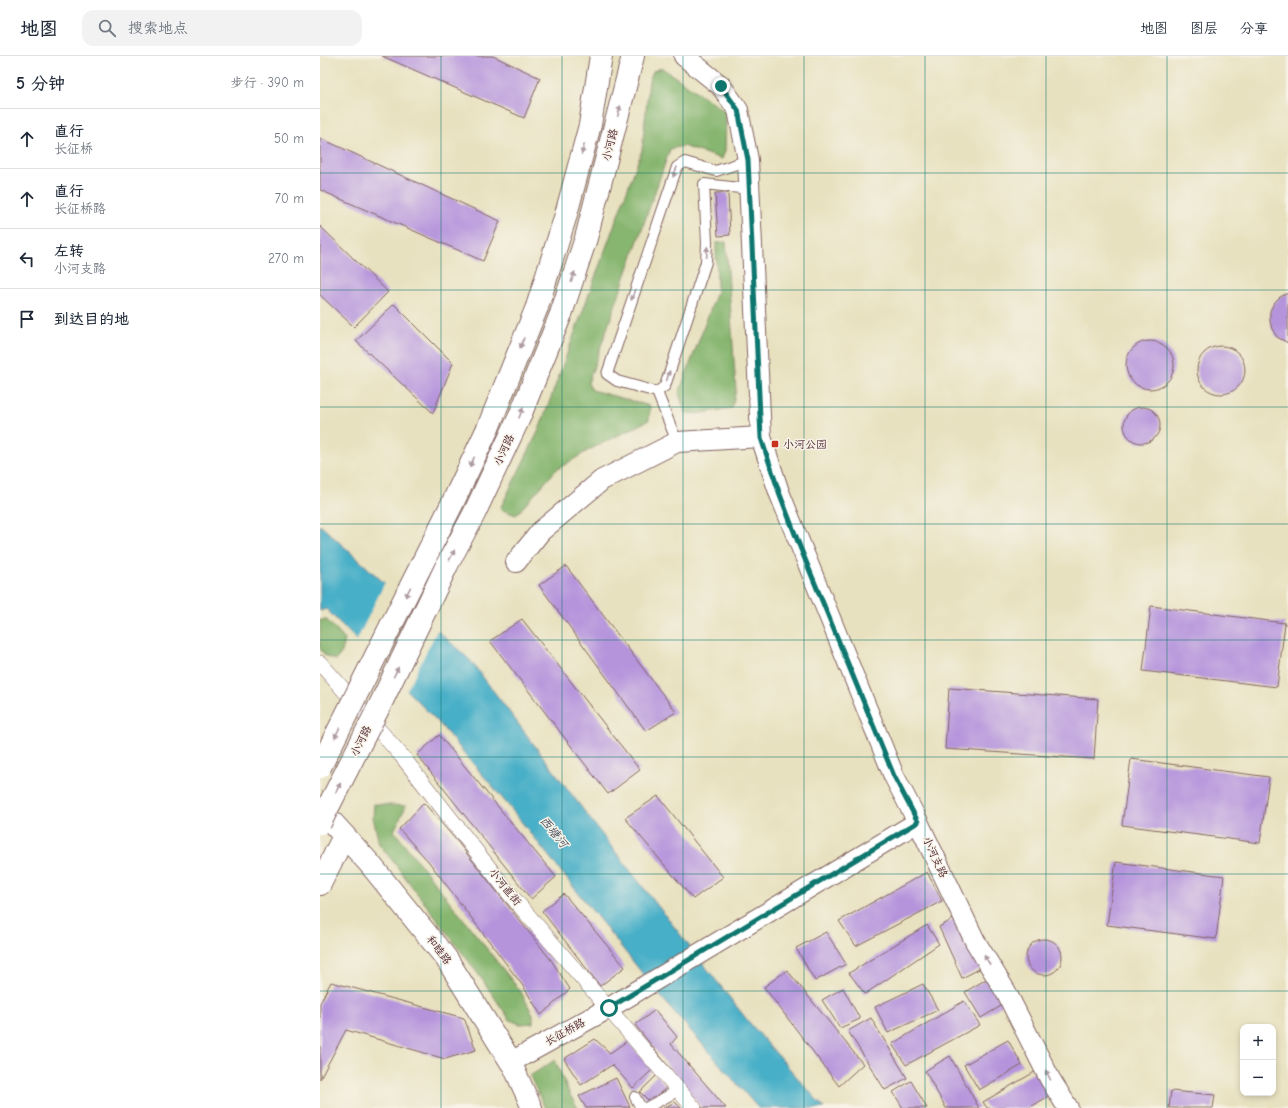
<!DOCTYPE html>
<html lang="zh">
<head>
<meta charset="utf-8">
<style>
  body { margin:0; font-family:"Comic Neue","LXGW WenKai TC",sans-serif; background:#f2f2f3; color:#1f2937 }
  .controls { position:absolute; right:12px; bottom:12px; display:grid; overflow:hidden; border-radius:8px; box-shadow:0 2px 6px #0003 }
  .controls button { width:36px; height:36px; display:grid; place-items:center; padding:0; border:0; border-bottom:1px solid #e0e1e3; background:#fff; color:#1f2937; font:20px sans-serif }
  .stop { position:absolute; width:12px; height:12px; margin:-9px; border:3px solid #0f766e; border-radius:50%; background:#fff }
  .stop.end { background:#0f766e; border-color:#fff; box-shadow:0 1px 4px #0008 }
  .list { margin:0; padding:0; list-style:none }
  h2 { display:flex; justify-content:space-between; align-items:center; height:52px; margin:0; padding:0 16px; font-size:17px }
  h2 small { font-size:13px; font-weight:400; color:#747a83 }
  .list li { display:grid; grid-template-columns:26px 1fr auto; gap:12px; align-items:center; box-sizing:border-box; height:60px; padding:0 16px; border-top:1px solid #e0e1e3 }
  .list b { display:block; font-size:15px; white-space:nowrap }
  .list p { margin:0; font-size:13px; white-space:nowrap; color:#747a83 }
  .list em { font-size:13px; font-style:normal; color:#747a83 }
  .icon { flex:none; width:22px; height:22px; fill:none; stroke:currentColor; stroke-width:2; stroke-linecap:round; stroke-linejoin:round }
  .map { position:relative; flex:none; width:968px; height:1052px; overflow:hidden }
  header { display:flex; align-items:center; gap:24px; box-sizing:border-box; height:56px; padding:0 20px; background:#fff; border-bottom:1px solid #e0e1e3 }
  header strong { font-size:19px }
  nav { display:flex; gap:22px; margin-inline-start:auto; font-size:14px }
  .search { width:280px; height:36px; background:#f2f2f3; display:flex; align-items:center; gap:10px; box-sizing:border-box; padding:0 14px; border-radius:12px; color:#747a83; font-size:15px }
  main { display:flex }
  aside { flex:1; background:#fff }
  .map>svg:first-child { display:block }
  .forest { fill:#87b66f; stroke:#686a4d }
  .water { fill:#47afc7; stroke:#486779 }
  .pier { fill:#e8e1bf }
  .building { fill:#b594dc }
  .lines { fill:none; stroke-linecap:round; stroke-linejoin:round }
  .service-casing { stroke:#81635f; stroke-width:12 }
  .pedestrian-casing { stroke:#81635f; stroke-width:16 }
  .minor-casing { stroke:#81635f; stroke-width:22 }
  .tertiary-casing { stroke:#81635f; stroke-width:24 }
  .secondary-casing { stroke:#81635f; stroke-width:24 }
  .service { stroke:#fff; stroke-width:10 }
  .pedestrian { stroke:#fff; stroke-width:15 }
  .minor { stroke:#fff; stroke-width:20 }
  .tertiary { stroke:#fff; stroke-width:22 }
  .secondary { stroke:#fff; stroke-width:22 }
  .secondary-bridge-casing { stroke:#81635f; stroke-width:24; stroke-linecap:butt }
  .secondary-bridge { stroke:#fff; stroke-width:22 }
  .oneway { fill:#ae9aa0 }
  .route { stroke:#0f766e; stroke-width:5 }
  .grid { fill:none; stroke:#0f766e; stroke-width:1; stroke-opacity:0.55 }
  .poi-dot { fill:#c8321e; stroke:#f7f3e8; stroke-width:1.5 }
  .labels { text-anchor:middle; dominant-baseline:central; stroke-width:3; stroke-linejoin:round; paint-order:stroke }
  .street-label { font-size:11px; fill:#4a1f2b; stroke:#f7f3e8 }
  .poi-label { font-size:11px; fill:#4a1f2b; stroke:#f7f3e8; text-anchor:start }
  .water-label { font-size:12px; font-style:italic; fill:#495162; stroke:#f7f3e8 }
</style>
</head>
<body>
<header>
<strong>地图</strong>
<div class="search"><svg class="icon" aria-label="search" viewBox="0 0 24 24"><circle cx="10" cy="10" r="6"/><path d="M15 15l6 6"/></svg>搜索地点</div>
<nav><a>地图</a><a>图层</a><a>分享</a></nav>
</header>
<main>
<aside>
<h2>5 分钟<small>步行 · 390 m</small></h2>
<ul class="list">
<li><svg class="icon" aria-label="ahead" viewBox="0 0 24 24"><path d="M12 20V5M6 11l6-6 6 6"/></svg><div><b>直行</b><p>长征桥</p></div><em>50 m</em></li>
<li><svg class="icon" aria-label="ahead" viewBox="0 0 24 24"><path d="M12 20V5M6 11l6-6 6 6"/></svg><div><b>直行</b><p>长征桥路</p></div><em>70 m</em></li>
<li><svg class="icon" aria-label="left" viewBox="0 0 24 24"><path d="M17 20v-9H6M10 6l-5 5 5 5"/></svg><div><b>左转</b><p>小河支路</p></div><em>270 m</em></li>
<li><svg class="icon" aria-label="arrive" viewBox="0 0 24 24"><path d="M6 21V4h12l-3 4 3 4H6"/></svg><div><b>到达目的地</b></div></li>
</ul>
</aside>
<div class="map">
<svg width="968" height="1052" viewBox="0 0 968 1052">
  <rect width="100%" height="100%" fill="#f7f3e8"/>
  <filter id="ink" filterUnits="userSpaceOnUse"><feTurbulence type="fractalNoise" baseFrequency=".025" numOctaves="2"/><feDisplacementMap in="SourceGraphic" scale="8" xChannelSelector="R" yChannelSelector="G"/><feConvolveMatrix kernelMatrix="1 2 1 2 8 2 1 2 1" color-interpolation-filters="sRGB"/></filter>
  <filter id="wash" filterUnits="userSpaceOnUse"><feTurbulence type="fractalNoise" baseFrequency=".012" numOctaves="4" result="noise"/><feDisplacementMap in="SourceGraphic" scale="16" xChannelSelector="R" yChannelSelector="G"/><feGaussianBlur stdDeviation="0.9" result="paint"/><feColorMatrix in="noise" values="0 0 0 0 0 0 0 0 0 0 0 0 0 0 0 0 0 1.4 0 .05"/><feComposite in="paint" operator="in"/></filter>
  <g filter="url(#wash)">
    <rect width="100%" height="100%" fill="#e8e1bf"/>
    <!-- forest -->
    <g class="forest">
      <polygon points="342,12 406,56 405,95 402,103 363,90 350,93 268,327 272,334 330,350 329,364 269,394 236,414 196,459 180,453 219,374 322,94 329,25 333,15"/>
      <polygon points="406,186 416,334 412,352 376,358 365,357 359,337 397,236 396,187"/>
      <polygon points="0,564 7,564 25,584 22,596 16,604 6,600 0,593"/>
      <polygon points="54,748 86,750 74,775 201,936 213,959 213,967 200,968 190,964 159,919 72,804 59,788 53,761"/>
      <polygon points="235,1004 250,1039 258,1052 225,1052 210,1020"/>
    </g>
    <!-- water -->
    <polygon class="water" points="0,469 150,604 287,785 428,965 504,1052 438,1052 342,942 188,749 118,666 6,553 0,555"/>
    <!-- pier -->
    <polygon class="pier" points="65,526 118,573 86,636 36,586"/>
    <g id="blocks">
      <!-- building -->
      <g class="building">
        <polygon points="62,0 173,0 220,22 204,62"/>
        <polygon points="0,82 180,165 163,205 0,134"/>
        <polygon points="395,137 408,137 410,179 398,180"/>
        <polygon points="0,170 68,236 34,271 0,239"/>
        <polygon points="968,237 968,287 957,281 952,273 950,265 950,255 954,247 960,241"/>
        <polygon points="74,248 133,307 113,357 36,285"/>
        <circle cx="830" cy="309" r="24"/>
        <circle cx="901" cy="314" r="24"/>
        <circle cx="822" cy="369" r="18"/>
        <polygon points="246,510 356,656 326,675 219,529"/>
        <polygon points="831,550 965,567 957,631 823,615"/>
        <polygon points="202,563 320,714 288,738 170,585"/>
        <polygon points="629,632 778,643 774,703 625,693"/>
        <polygon points="119,679 236,821 211,843 97,699"/>
        <polygon points="811,703 949,721 940,787 802,769"/>
        <polygon points="338,740 403,821 373,843 305,762"/>
        <polygon points="104,747 136,784 231,904 250,933 221,959 203,930 109,806 79,773"/>
        <polygon points="796,806 904,820 896,883 787,869"/>
        <polygon points="607,816 622,845 536,890 519,865"/>
        <polygon points="244,838 305,911 280,930 222,855"/>
        <polygon points="637,861 661,912 642,922 619,871"/>
        <polygon points="607,869 619,888 545,938 529,917"/>
        <polygon points="506,876 526,908 495,925 476,892"/>
        <circle cx="724" cy="901" r="18"/>
        <polygon points="467,914 543,1008 519,1030 444,931"/>
        <polygon points="670,921 686,947 661,962 645,936"/>
        <polygon points="11,926 144,962 156,994 125,1003 26,974 0,1023 0,947"/>
        <polygon points="603,928 618,954 568,977 555,951"/>
        <polygon points="523,932 540,963 520,972 502,944"/>
        <polygon points="644,945 660,969 586,1009 572,988"/>
        <polygon points="335,954 357,981 351,988 406,1052 382,1052 315,969"/>
        <polygon points="551,962 587,1022 565,1034 528,975"/>
        <polygon points="275,983 290,997 307,985 333,1013 313,1032 292,1009 261,1029 244,1003"/>
        <polygon points="688,984 702,1009 659,1034 644,1009"/>
        <polygon points="630,1000 659,1052 626,1052 605,1015"/>
        <polygon points="718,1014 732,1038 709,1052 667,1052 663,1046"/>
        <polygon points="337,1019 347,1031 330,1046 320,1036"/>
        <polygon points="296,1022 310,1051 266,1052 259,1040"/>
        <polygon points="591,1025 607,1052 583,1052 573,1036"/>
        <polygon points="851,1035 895,1039 893,1052 849,1052"/>
        <polygon points="355,1046 361,1052 343,1052"/>
      </g>
    </g>
  </g>
  <g filter="url(#ink)">
    <use href="#blocks" fill-opacity="0" stroke="#81635f" stroke-width="1"/>
    <g class="lines">
      <defs>
        <g id="service">
          <polyline points="428,104 396,115 365,106 357,111 287,318 297,325 337,336 345,330 386,206 387,187 384,128 429,133"/>
          <polyline points="337,336 357,386"/>
          <polyline points="315,1041 321,1052"/>
          <polyline points="326,1052 359,1034"/>
        </g>
        <polyline id="pedestrian" points="0,607 81,699 188,836 374,1052"/>
        <g id="minor">
          <polyline points="364,0 401,30 418,54 428,104 441,381 459,436 574,720 598,766 655,885 686,936 730,1023 748,1052"/>
          <polyline points="196,506 221,475 282,424 357,386 441,381"/>
          <polyline points="212,1052 191,1006 289,952 598,766"/>
        </g>
        <g id="tertiary">
          <polyline points="0,753 50,808 126,902 191,1006"/>
          <polyline points="0,828 24,780"/>
        </g>
        <g id="secondary">
          <polyline points="217,251 245,162 270,69 281,0"/>
          <polyline points="241,258 266,182 313,0"/>
        </g>
      </defs>
      <!-- service casing -->
      <use href="#service" class="service-casing"/>
      <!-- pedestrian casing -->
      <use href="#pedestrian" class="pedestrian-casing"/>
      <!-- minor casing -->
      <use href="#minor" class="minor-casing"/>
      <!-- tertiary casing -->
      <use href="#tertiary" class="tertiary-casing"/>
      <!-- secondary casing -->
      <use href="#secondary" class="secondary-casing"/>
      <!-- service -->
      <use href="#service" class="service"/>
      <!-- pedestrian -->
      <use href="#pedestrian" class="pedestrian"/>
      <!-- minor -->
      <use href="#minor" class="minor"/>
      <!-- tertiary -->
      <use href="#tertiary" class="tertiary"/>
      <!-- secondary -->
      <use href="#secondary" class="secondary"/>
      <defs>
        <g id="secondary-bridge">
          <polyline points="0,711 132,448 168,372 217,251"/>
          <polyline points="0,767 59,651 127,509 154,458 199,362 241,258"/>
        </g>
      </defs>
      <!-- secondary-bridge casing -->
      <use href="#secondary-bridge" class="secondary-bridge-casing"/>
      <!-- secondary-bridge -->
      <use href="#secondary-bridge" class="secondary-bridge"/>
    </g>
    <!-- one-way arrows -->
    <defs><path id="oneway-solid" d="M-6-.8H1V-3.2L6.5 0L1 3.2V.8H-6Z"/></defs>
    <g class="oneway">
      <use href="#oneway-solid" transform="translate(299 55) rotate(-76)"/>
      <use href="#oneway-solid" transform="translate(263 93) rotate(105)"/>
      <use href="#oneway-solid" transform="translate(355 116) rotate(112)"/>
      <use href="#oneway-solid" transform="translate(387 196) rotate(-86)"/>
      <use href="#oneway-solid" transform="translate(253 221) rotate(-71)"/>
      <use href="#oneway-solid" transform="translate(313 239) rotate(109)"/>
      <use href="#oneway-solid" transform="translate(202 287) rotate(111)"/>
      <use href="#oneway-solid" transform="translate(348 320) rotate(-72)"/>
      <use href="#oneway-solid" transform="translate(201 357) rotate(-68)"/>
      <use href="#oneway-solid" transform="translate(152 406) rotate(115)"/>
      <use href="#oneway-solid" transform="translate(132 499) rotate(-62)"/>
      <use href="#oneway-solid" transform="translate(88 536) rotate(117)"/>
      <use href="#oneway-solid" transform="translate(76 616) rotate(-64)"/>
      <use href="#oneway-solid" transform="translate(17 677) rotate(117)"/>
      <use href="#oneway-solid" transform="translate(18 732) rotate(-63)"/>
      <use href="#oneway-solid" transform="translate(667 904) rotate(-122)"/>
      <use href="#oneway-solid" transform="translate(728 1019) rotate(-118)"/>
    </g>
  </g>
  <g class="lines" filter="url(#ink)">
    <!-- route -->
    <polyline class="route" points="289,952 598,766 574,720 480,491 459,436 441,382 428,104 418,54 401,30"/>
  </g>
  <!-- grid -->
  <path class="grid" d="M121 0V1052M242 0V1052M363 0V1052M484 0V1052M605 0V1052M726 0V1052M847 0V1052M0 117H968M0 234H968M0 351H968M0 468H968M0 584H968M0 701H968M0 818H968M0 935H968"/>
  <!-- markers -->
  <rect class="poi-dot" x="451" y="384" width="8" height="8" rx="2"/>
  <g class="labels">
    <!-- street labels -->
    <g class="street-label">
      <text transform="translate(290 89) rotate(-76)">小河路</text>
      <text transform="translate(184 394) rotate(-65)">小河路</text>
      <text transform="translate(41 685) rotate(-63)">小河路</text>
      <text transform="translate(615 801) rotate(65)">小河支路</text>
      <text transform="translate(185 831) rotate(51)">小河直街</text>
      <text transform="translate(119 894) rotate(53)">和睦路</text>
      <text transform="translate(245 976) rotate(-29)">长征桥路</text>
    </g>
    <!-- poi labels -->
    <g class="poi-label">
      <text x="463" y="388">小河公园</text>
    </g>
    <!-- water labels -->
    <g class="water-label">
      <text transform="translate(234 776) rotate(51)">西塘河</text>
    </g>
  </g>
</svg>
<div class="controls">
<button>+</button>
<button>−</button>
</div>
<div class="stop" style="left:289px;top:952px"></div>
<div class="stop end" style="left:401px;top:30px"></div>
</div>
</main>
</body>
</html>
